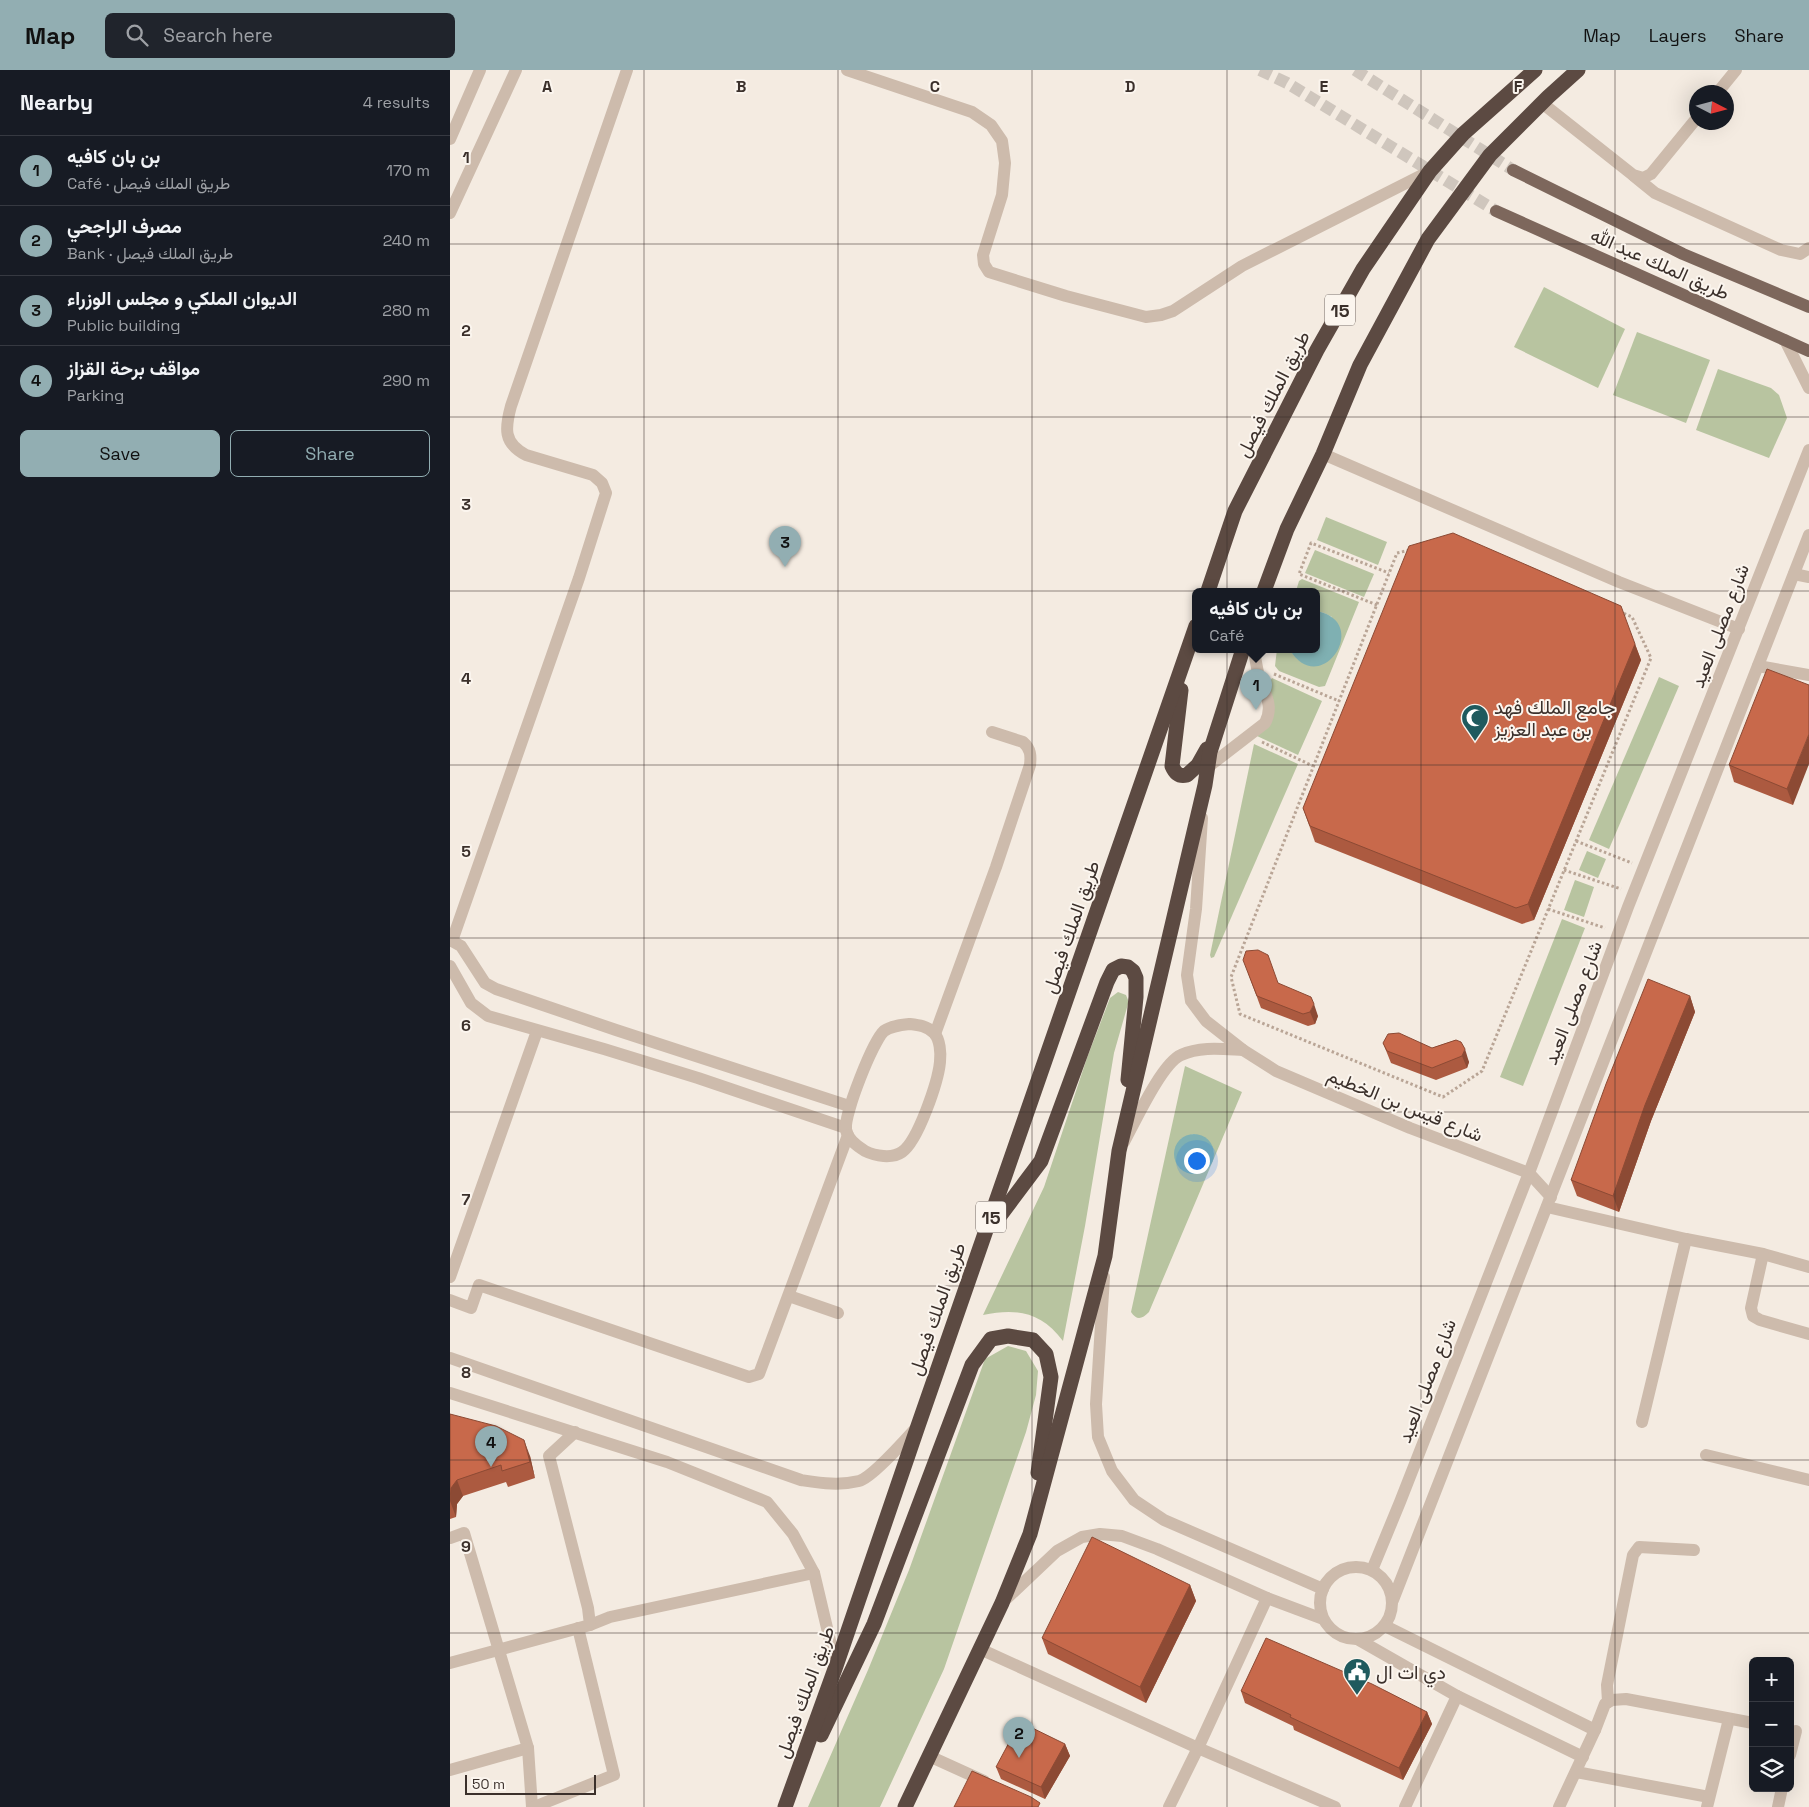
<!DOCTYPE html>
<html lang="en">
<head>
<meta charset="utf-8">
<style>
  body { margin:0; font-family:"Space Grotesk",Vazirmatn,sans-serif; background:#20242c; color:#f1f3f6 }
  .controls { position:absolute; right:15px; bottom:15px; display:grid; overflow:hidden; border-radius:8px; box-shadow:0 5px 20px #0002 }
  .controls button { width:45px; height:45px; display:grid; place-items:center; padding:0; border:0; border-bottom:1px solid #363941; background:#171b24; color:#f1f3f6; font:25px sans-serif }
  .compass { position:absolute; left:1239px; top:15px; width:45px; height:45px; border-radius:50%; background:#171b24; box-shadow:0 5px 20px #0002; rotate:96deg }
  .scale { position:absolute; left:15px; bottom:12px; width:131px; box-sizing:border-box; padding-left:5px; border:2px solid #3b302b; border-top:0; font-size:14px; line-height:18px; white-space:nowrap; color:#3b302b; -webkit-text-stroke:4px #fbf5ee; paint-order:stroke }
  .you { position:absolute; left:746px; top:1090px; width:18px; height:18px; margin:-12px; border:4px solid #fff; border-radius:50%; background:#1a73e8; box-shadow:0 0 0 8px #1a73e833 }
  .badge { display:grid; place-items:center; width:32px; height:32px; border-radius:50%; background:#92aeb2; color:#111; font-size:16px; font-weight:700 }
  .pin { position:absolute; translate:-50% -41px; filter:drop-shadow(0 1px 2px #0008) }
  .pin::after { content:''; position:absolute; top:26px; width:18px; height:15px; background:inherit; clip-path:polygon(0 0,100% 0,50% 100%) }
  .popup { position:absolute; left:742px; top:518px; width:128px; height:65px; box-sizing:border-box; display:grid; place-content:center; border-radius:8px; background:#171b24; filter:drop-shadow(0 1px 4px #0005); font-size:16px; white-space:nowrap; color:#9ea1a6 }
  .popup b { font-size:19px; color:#f1f3f6 }
  .popup::after { content:''; position:absolute; left:50%; top:100%; margin-left:-10px; border:10px solid transparent; border-top-color:#171b24 }
  .list { margin:0; padding:0; list-style:none }
  h2 { display:flex; justify-content:space-between; align-items:center; height:65px; margin:0; padding:0 20px; font-size:21px }
  h2 small { font-size:16px; font-weight:400; color:#9ea1a6 }
  .list li { display:grid; grid-template-columns:32px 1fr auto; gap:15px; align-items:center; box-sizing:border-box; height:70px; padding:0 20px; border-top:1px solid #363941 }
  .list b { display:block; font-size:19px; white-space:nowrap }
  .list p { margin:0; font-size:16px; white-space:nowrap; color:#9ea1a6 }
  .list em { font-size:16px; font-style:normal; color:#9ea1a6 }
  .actions { display:flex; gap:10px; padding:15px 20px }
  .actions a { flex:1; padding:11px 0; border:1px solid #92aeb2; border-radius:8px; text-align:center; font-size:18px; color:#92aeb2 }
  .actions .main { background:#92aeb2; color:#111 }
  .icon { flex:none; width:28px; height:28px; fill:none; stroke:currentColor; stroke-width:2; stroke-linecap:round; stroke-linejoin:round }
  .map { position:relative; flex:none; width:1359px; height:1737px; overflow:hidden }
  header { display:flex; align-items:center; gap:30px; box-sizing:border-box; height:70px; padding:0 25px; background:#92aeb2; color:#111 }
  header strong { font-size:24px }
  nav { display:flex; gap:28px; margin-inline-start:auto; font-size:18px }
  .search { width:350px; height:45px; background:#20242c; display:flex; align-items:center; gap:12px; box-sizing:border-box; padding:0 18px; border-radius:8px; color:#9ea1a6; font-size:19px }
  main { display:flex }
  aside { flex:1; background:#171b24 }
  .map>svg:first-child { display:block }
  .green { fill:#b8c4a0; fill-rule:evenodd }
  .water { fill:#7fb0b2 }
  .lines { fill:none; stroke-linecap:round; stroke-linejoin:round }
  .major-tunnel { stroke:#cfc6bd; stroke-width:12; stroke-dasharray:12 6; stroke-linecap:butt }
  .path { stroke:#b9a596; stroke-width:3; stroke-dasharray:2.5 2.5; stroke-linecap:butt }
  .minor { stroke:#cdbbac; stroke-width:12 }
  .major { stroke:#7d675c; stroke-width:12 }
  .highway { stroke:#5c4a42; stroke-width:15 }
  .wall { fill:#ac5a40 }
  .shaded-wall { fill:#8c4a34 }
  .building { fill:#c8694b; stroke:#8c4a34 }
  .grid { fill:none; stroke:#3b302b; stroke-width:1; stroke-opacity:0.55 }
  .labels { text-anchor:middle; dominant-baseline:central; stroke-width:4; stroke-linejoin:round; paint-order:stroke }
  .shield { fill:#fbf5ee; stroke:#756b66; stroke-width:1 }
  .shield-label { font-size:18px; font-weight:bold; fill:#3b302b }
  .street-label { font-size:19px; fill:#3b302b; stroke:#fbf5ee }
  .poi-label { font-size:19px; fill:#3b302b; stroke:#fbf5ee; text-anchor:start }
  .grid-label { font-size:16px; text-anchor:middle; font-weight:bold; fill:#3b302b; stroke:#fbf5ee; stroke-width:4; stroke-linejoin:round; paint-order:stroke }
</style>
</head>
<body>
<header>
<strong>Map</strong>
<div class="search"><svg class="icon" aria-label="search" viewBox="0 0 24 24"><circle cx="10" cy="10" r="6"/><path d="M15 15l6 6"/></svg>Search here</div>
<nav><a>Map</a><a>Layers</a><a>Share</a></nav>
</header>
<main>
<aside>
<h2>Nearby<small>4 results</small></h2>
<ul class="list">
<li><span class="badge">1</span><div><b>بن بان كافيه</b><p>Café · طريق الملك فيصل</p></div><em>170 m</em></li>
<li><span class="badge">2</span><div><b>مصرف الراجحي</b><p>Bank · طريق الملك فيصل</p></div><em>240 m</em></li>
<li><span class="badge">3</span><div><b>الديوان الملكي و مجلس الوزراء</b><p>Public building</p></div><em>280 m</em></li>
<li><span class="badge">4</span><div><b>مواقف برحة القزاز</b><p>Parking</p></div><em>290 m</em></li>
</ul>
<div class="actions"><a class="main">Save</a><a>Share</a></div>
</aside>
<div class="map">
<svg width="1359" height="1737" viewBox="0 0 1359 1737">
  <rect width="100%" height="100%" fill="#f4ebe1"/>
  <!-- green -->
  <g class="green">
    <polygon points="1094,217 1175,259 1148,318 1064,277"/>
    <polygon points="1187,262 1260,290 1236,353 1163,325"/>
    <polygon points="1268,299 1321,318 1329,325 1337,348 1319,388 1246,360"/>
    <polygon points="876,447 937,472 928,495 867,470"/>
    <polygon points="865,480 924,504 914,527 855,503"/>
    <path d="M852 509 909 532 875 616 869 617 829 601 825 596 827 579H839C847 591 854 595 868 596L882 547 874 543 866 541V521H846L849 511Z"/>
    <polygon points="1209,607 1229,616 1159,779 1139,770"/>
    <polygon points="822,608 872,631 848,685 807,666 813,660 817,617"/>
    <polygon points="804,674 848,694 764,887 761,888 760,885"/>
    <polygon points="1137,781 1156,789 1148,808 1129,800"/>
    <polygon points="1125,810 1144,817 1134,847 1114,840"/>
    <polygon points="1112,849 1135,858 1073,1016 1050,1007"/>
    <path d="M668 922 676 925 678 930V934L664 983 635 1156 613 1271C591 1242 567 1238 533 1245L594 1117 637 988 660 928Z"/>
    <path d="M735 996 792 1022 699 1242C692 1249 687 1251 681 1242ZM744 1064C749 1067 755 1069 759 1073 769 1082 761 1096 752 1102L734 1101 726 1092 732 1068Z"/>
    <polygon points="558,1276 576,1281 588,1301 586,1325 576,1362 494,1599 430,1737 358,1737 418,1600 459,1500 535,1289"/>
  </g>
  <!-- water -->
  <g class="water">
    <path d="M866 541C923 551 871 631 839 579H866Z"/>
    <circle cx="744" cy="1084" r="20"/>
  </g>
  <g class="lines">
    <!-- major-tunnel -->
    <g class="major-tunnel">
      <polyline points="810,0 837,13 1046,141"/>
      <polyline points="905,0 1063,100"/>
    </g>
    <!-- path -->
    <g class="path">
      <polygon points="1004,470 1182,547 1201,588 1032,1001 993,1027 790,944 781,907 947,483"/>
      <polyline points="927,535 849,504 861,473 939,503"/>
      <polyline points="824,604 889,631"/>
      <polyline points="812,672 863,696"/>
      <polyline points="1126,771 1182,793"/>
      <polyline points="1114,800 1171,819"/>
      <polyline points="1098,839 1155,858"/>
    </g>
    <!-- minor -->
    <g class="minor">
      <polyline points="397,0 522,42 541,55 552,71 555,93 552,125 533,185 534,194 539,202 616,226 696,247 711,245 723,241 792,196 980,101"/>
      <polyline points="1268,22 1286,0"/>
      <polyline points="1092,33 1183,105 1193,108 1201,104 1246,49"/>
      <polyline points="0,69 30,0"/>
      <polyline points="1184,106 1205,123 1331,180 1350,184 1359,178"/>
      <polyline points="0,143 66,0"/>
      <polyline points="1335,270 1359,318"/>
      <polyline points="873,384 1169,512 1289,559"/>
      <polyline points="1344,504 1359,507"/>
      <polyline points="1308,596 1359,605"/>
      <path d="M758 697 815 653C824 636 815 624 809 607 807 598 805 588 804 579"/>
      <polyline points="752,748 746,839 737,905 741,931 756,951 793,980 826,1001 960,1058 1079,1103 1101,1127"/>
      <polyline points="0,870 11,876 35,913 46,919 166,960 399,1036"/>
      <path d="M2 871 129 508 156 423 152 413 143 405 76 385C53 373 55 358 61 336L177 0"/>
      <polyline points="0,896 21,933 38,946 154,979 248,1008 396,1058"/>
      <path d="M460 954C469 955 477 956 484 963 490 969 491 983 490 992 488 1012 468 1071 452 1082 442 1089 425 1086 415 1081 407 1076 397 1069 396 1059 394 1044 423 971 434 961 441 956 451 955 460 954Z"/>
      <path d="M485 964 546 797 580 695C581 686 581 679 573 672L542 662"/>
      <path d="M674 1072C685 1052 712 993 731 985 750 976 773 979 793 980"/>
      <polyline points="1097,1137 1236,1169 1313,1184 1359,1197"/>
      <polyline points="1313,1184 1301,1238 1303,1246 1310,1250 1359,1264"/>
      <polyline points="0,1207 87,961"/>
      <polyline points="654,1207 646,1334 648,1367 662,1401 684,1430 714,1450 873,1519"/>
      <polyline points="339,1226 388,1243"/>
      <polyline points="0,1230 21,1238 29,1215 299,1307 309,1304 398,1065"/>
      <path d="M0 1288 351 1410C371 1413 389 1416 409 1411 422 1408 457 1368 468 1356"/>
      <polyline points="0,1323 217,1392 317,1432 343,1464 364,1503 386,1596"/>
      <polyline points="1192,1352 1236,1169"/>
      <polyline points="1256,1385 1359,1410"/>
      <polyline points="0,1468 14,1463 78,1678 0,1700"/>
      <circle cx="906" cy="1533" r="36"/>
      <polyline points="922,1500 950,1432 1079,1103 1178,837 1359,380"/>
      <polyline points="943,1530 1359,465"/>
      <polyline points="554,1531 607,1481 632,1467 650,1464 672,1466 707,1479 817,1528 873,1549"/>
      <polyline points="140,1555 160,1547 364,1503"/>
      <polyline points="935,1556 1145,1660"/>
      <polyline points="909,1570 1007,1626 1133,1687"/>
      <polyline points="530,1579 748,1678 885,1737"/>
      <polyline points="0,1593 140,1555 138,1538 99,1386 125,1362"/>
      <polyline points="1158,1632 1157,1615 1183,1485 1189,1477 1244,1480"/>
      <polyline points="78,1678 82,1737"/>
      <polyline points="1340,1685 1346,1661"/>
      <polyline points="479,1686 534,1711"/>
      <polyline points="1126,1702 1259,1727"/>
      <polyline points="84,1737 164,1705 128,1558"/>
      <polyline points="719,1737 748,1678 817,1528"/>
      <polyline points="955,1737 1007,1626"/>
      <polyline points="1109,1737 1145,1660 1155,1634 1162,1630 1176,1629 1303,1653"/>
      <polyline points="1257,1737 1279,1649"/>
      <polyline points="1328,1737 1332,1718"/>
    </g>
    <!-- major -->
    <g class="major">
      <polyline points="1063,100 1233,184 1359,237"/>
      <polyline points="1046,141 1359,281"/>
    </g>
    <!-- highway -->
    <g class="highway">
      <polyline points="758,521 785,441 867,280 913,199 980,101 1013,64 1085,0"/>
      <polyline points="814,521 837,459 873,384 910,295 978,169 1040,85 1098,27 1128,0"/>
      <path d="M731 620 722 696C725 703 729 707 737 705L748 695 757 679"/>
      <polyline points="543,1155 591,1091 657,912 663,900 671,896 678,897 683,901 686,908 686,927 678,1010"/>
      <polyline points="371,1665 424,1554 522,1295 541,1269 558,1266 583,1270 596,1284 601,1307 588,1403"/>
      <polyline points="335,1737 386,1596 468,1356 746,556"/>
      <polyline points="455,1737 552,1533 580,1464 655,1186 669,1081 755,715 760,682 793,579"/>
    </g>
  </g>
  <!-- wall -->
  <g class="wall">
    <polygon points="1185,574 1191,590 1084,850 1072,854 865,772 853,738"/>
    <polygon points="1359,615 1343,735 1284,712 1279,695"/>
    <polygon points="798,903 828,913 868,946 865,954 858,956 811,938"/>
    <polygon points="1240,926 1245,942 1201,1051 1169,1142 1127,1126 1121,1110"/>
    <polygon points="1006,970 1019,992 1017,998 986,1010 941,993 933,973 982,978"/>
    <polygon points="0,1344 80,1386 85,1408 58,1417 56,1412 13,1426 7,1434 6,1447 0,1449"/>
    <polygon points="740,1515 746,1531 696,1633 598,1584 592,1568"/>
    <polygon points="791,1621 977,1642 982,1654 953,1710 844,1660 843,1656 795,1633"/>
    <polygon points="615,1674 620,1686 595,1729 551,1709 546,1697"/>
  </g>
  <!-- shaded-wall -->
  <g class="shaded-wall">
    <polygon points="1185,574 1191,590 1084,850 1078,834"/>
    <polygon points="1359,664 1359,694 1343,735 1337,719"/>
    <polygon points="1240,926 1245,942 1201,1051 1169,1142 1163,1126 1195,1035"/>
    <polygon points="864,934 868,946 865,954 860,942"/>
    <polygon points="1015,979 1019,992 1017,998 1012,986"/>
    <polygon points="74,1370 80,1386 85,1408 80,1392"/>
    <polygon points="7,1410 13,1426 7,1434 6,1447 0,1431 1,1418"/>
    <polygon points="740,1515 746,1531 696,1633 690,1617"/>
    <polygon points="977,1642 982,1654 953,1710 949,1698"/>
    <polygon points="615,1674 620,1686 595,1729 591,1717"/>
  </g>
  <!-- building -->
  <g class="building">
    <polygon points="1003,463 1171,536 1185,574 1078,834 1066,838 860,756 853,738 959,476"/>
    <polygon points="1317,599 1359,615 1359,664 1337,719 1279,695"/>
    <polygon points="808,880 818,885 828,913 861,927 864,934 860,942 853,944 807,926 793,890 796,881"/>
    <polygon points="1198,909 1240,926 1195,1035 1163,1126 1121,1110 1156,1014"/>
    <polygon points="949,963 982,978 1006,970 1011,972 1015,979 1012,986 982,998 937,981 933,973 938,964"/>
    <polygon points="0,1344 46,1356 74,1370 80,1392 52,1401 51,1395 7,1410 1,1418 0,1430"/>
    <polygon points="642,1467 740,1515 690,1617 592,1568"/>
    <polygon points="816,1568 922,1614 977,1642 949,1698 840,1647 841,1645 791,1621"/>
    <polygon points="570,1652 615,1674 591,1717 546,1697"/>
    <polygon points="522,1701 581,1727 590,1733 588,1737 504,1737"/>
  </g>
  <!-- grid -->
  <path class="grid" d="M194 0V1737M388 0V1737M582 0V1737M777 0V1737M971 0V1737M1165 0V1737M0 174H1359M0 347H1359M0 521H1359M0 695H1359M0 868H1359M0 1042H1359M0 1216H1359M0 1390H1359M0 1563H1359"/>
  <!-- icons -->
  <defs>
    <symbol id="mosque-pin" viewBox="-11 -11 22 30"><path d="M0 17L-7.5 6A9.5 9.5 0 1 1 7.5 6Z" fill="#1f5a5e" stroke="#fbf5ee"/><path d="M3.5-4.9A6 6 0 1 0 3.5 4.9A5 5 0 1 1 3.5-4.9Z" fill="#fff"/></symbol>
    <symbol id="civic-pin" viewBox="-11 -11 22 30"><path d="M0 17L-7.5 6A9.5 9.5 0 1 1 7.5 6Z" fill="#1f5a5e" stroke="#fbf5ee"/><path d="M-.6-6.5H3V-4.5H.6V-3L4-1V1h2V6H-6V1h2V-1L-.6-3ZM-1.2 2.5V6h2.4V2.5Z" fill="#fff"/></symbol>
  </defs>
  <g fill-rule="evenodd">
    <use href="#mosque-pin" x="1009" y="632" width="32" height="43"/>
    <use href="#civic-pin" x="891" y="1586" width="32" height="43"/>
  </g>
  <g class="labels">
    <!-- shield labels -->
    <g class="shield">
      <rect x="875" y="224.5" width="30" height="31" rx="4"/>
      <rect x="526" y="1131.5" width="30" height="31" rx="4"/>
    </g>
    <g class="shield-label">
      <text x="890" y="240">15</text>
      <text x="541" y="1147">15</text>
    </g>
    <!-- street labels -->
    <g class="street-label">
      <text transform="translate(1210 194) rotate(24)">طريق الملك عبد الله</text>
      <text transform="translate(823 324) rotate(-63)">طريق الملك فيصل</text>
      <text transform="translate(1270 556) rotate(-69)">شارع مصلى العيد</text>
      <text transform="translate(621 857) rotate(-71)">طريق الملك فيصل</text>
      <text transform="translate(1123 933) rotate(-69)">شارع مصلى العيد</text>
      <text transform="translate(955 1035) rotate(22)">شارع قيس بن الخطيم</text>
      <text transform="translate(487 1239) rotate(-71)">طريق الملك فيصل</text>
      <text transform="translate(977 1311) rotate(-69)">شارع مصلى العيد</text>
      <text transform="translate(355 1622) rotate(-70)">طريق الملك فيصل</text>
    </g>
    <!-- poi labels -->
    <g class="poi-label">
      <text x="1044" y="637">جامع الملك فهد<tspan x="1044" dy="22">بن عبد العزيز</tspan></text>
      <text x="926" y="1602">دي ات ال</text>
    </g>
  </g>
  <g class="grid-label">
    <text x="97" y="22">A</text>
    <text x="291" y="22">B</text>
    <text x="485" y="22">C</text>
    <text x="680" y="22">D</text>
    <text x="874" y="22">E</text>
    <text x="1068" y="22">F</text>
    <text x="16" y="93">1</text>
    <text x="16" y="266">2</text>
    <text x="16" y="440">3</text>
    <text x="16" y="614">4</text>
    <text x="16" y="787">5</text>
    <text x="16" y="961">6</text>
    <text x="16" y="1135">7</text>
    <text x="16" y="1308">8</text>
    <text x="16" y="1482">9</text>
  </g>
</svg>
<div class="controls">
<button>+</button>
<button>−</button>
<button><svg class="icon" aria-label="layers" viewBox="0 0 24 24"><path d="M12 4l9 5-9 5-9-5zM3 14l9 5 9-5"/></svg></button>
</div>
<svg class="compass" viewBox="-18 -18 36 36"><path d="M0-13l5 13h-10z" fill="#e53935"/><path d="M0 13l5-13h-10z" fill="#9ea1a6"/></svg>
<div class="scale">50 m</div>
<div class="you"></div>
<div class="pin badge" style="left:806px;top:640px">1</div>
<div class="popup"><b>بن بان كافيه</b>Café</div>
<div class="pin badge" style="left:569px;top:1688px">2</div>
<div class="pin badge" style="left:335px;top:497px">3</div>
<div class="pin badge" style="left:41px;top:1397px">4</div>
</div>
</main>
</body>
</html>
